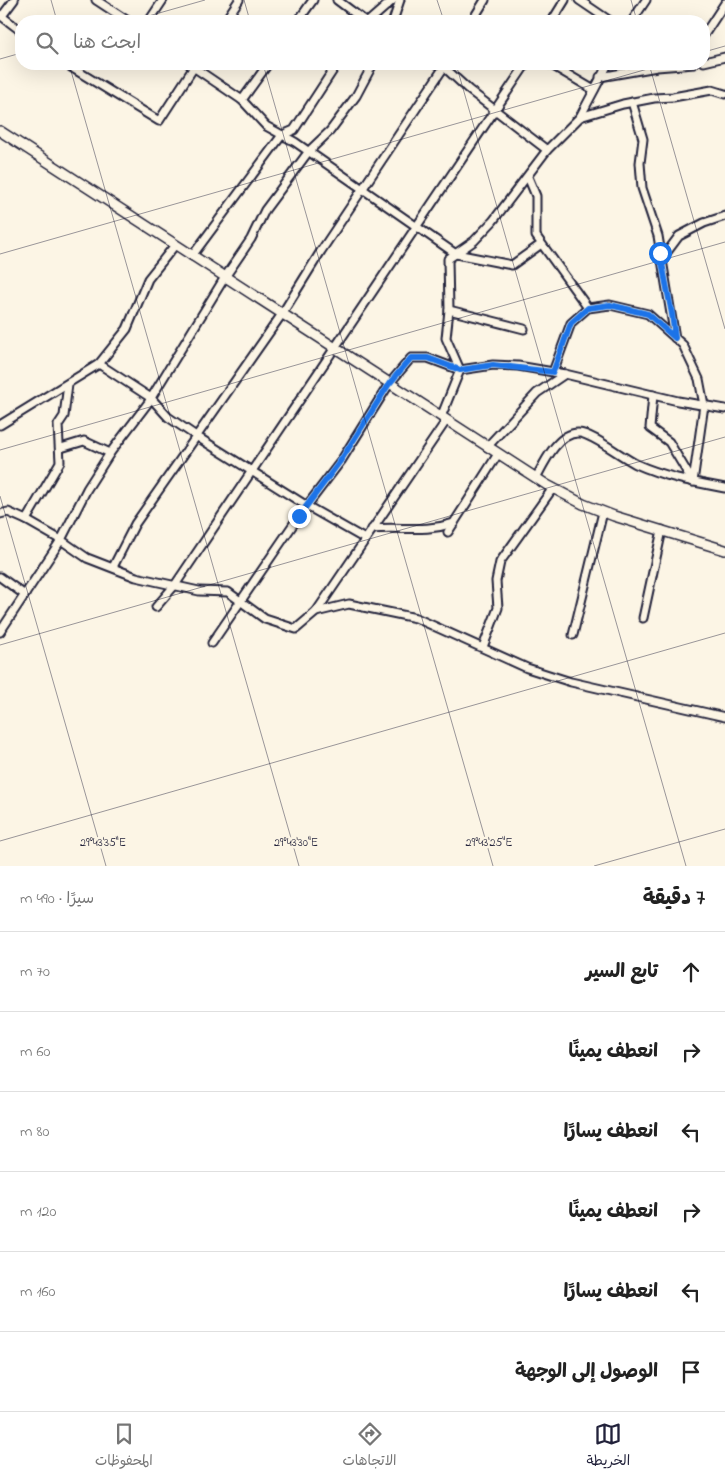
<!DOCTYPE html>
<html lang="ar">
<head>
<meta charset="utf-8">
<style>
  body { margin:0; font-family:"Indie Flower","Playpen Sans Arabic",sans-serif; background:#f2f2f2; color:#222; direction:rtl }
  .stop { position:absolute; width:15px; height:15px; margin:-11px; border:4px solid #1a73e8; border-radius:50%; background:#fff }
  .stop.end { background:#1a73e8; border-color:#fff; box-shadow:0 1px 5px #0008 }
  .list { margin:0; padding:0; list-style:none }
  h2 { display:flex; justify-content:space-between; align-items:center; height:65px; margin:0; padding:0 20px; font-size:21px }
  h2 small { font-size:16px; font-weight:400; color:#767676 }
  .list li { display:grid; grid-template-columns:32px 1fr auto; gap:15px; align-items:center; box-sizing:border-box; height:80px; padding:0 20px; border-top:1px solid #e0e0e0 }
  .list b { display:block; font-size:19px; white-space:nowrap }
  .list em { font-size:16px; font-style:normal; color:#767676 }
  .icon { flex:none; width:28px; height:28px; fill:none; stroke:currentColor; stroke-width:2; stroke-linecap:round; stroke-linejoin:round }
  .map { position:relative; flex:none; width:725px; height:866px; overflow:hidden; direction:ltr }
  .search { position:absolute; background:#fff; box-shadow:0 5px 20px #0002; left:15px; right:15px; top:15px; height:55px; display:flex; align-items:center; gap:12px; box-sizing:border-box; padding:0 18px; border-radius:20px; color:#767676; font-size:19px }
  .sheet { height:545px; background:#fff }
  nav { display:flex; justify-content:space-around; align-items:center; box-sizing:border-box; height:70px; border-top:1px solid #e0e0e0; background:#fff; font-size:14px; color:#767676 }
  nav a { display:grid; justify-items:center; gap:2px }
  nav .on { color:#22223b }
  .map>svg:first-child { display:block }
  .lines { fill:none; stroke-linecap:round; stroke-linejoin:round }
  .minor-casing { stroke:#22223b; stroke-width:11 }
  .secondary-casing { stroke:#22223b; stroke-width:12 }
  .minor { stroke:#fcf5e5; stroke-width:7 }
  .secondary { stroke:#fcf5e5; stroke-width:9 }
  .route { stroke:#1a73e8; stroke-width:6 }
  .ticks { fill:none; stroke:#22223b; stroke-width:1; stroke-opacity:0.45 }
  .ticks-label { font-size:12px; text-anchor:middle; fill:#22223b; stroke:#fcf5e5; stroke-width:5; stroke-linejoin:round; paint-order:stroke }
</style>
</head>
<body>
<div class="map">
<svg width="725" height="866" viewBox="0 0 725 866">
  <rect width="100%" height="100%" fill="#fcf5e5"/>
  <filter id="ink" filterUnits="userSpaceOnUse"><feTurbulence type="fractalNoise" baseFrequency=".02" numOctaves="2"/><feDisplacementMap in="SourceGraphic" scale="10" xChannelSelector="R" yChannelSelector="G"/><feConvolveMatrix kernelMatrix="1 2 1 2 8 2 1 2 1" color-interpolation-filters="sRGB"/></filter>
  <g filter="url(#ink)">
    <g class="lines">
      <defs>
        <g id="minor">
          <polyline points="96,0 128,21"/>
          <polyline points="337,0 365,21"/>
          <polyline points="579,0 610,21"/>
          <polyline points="0,15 21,31"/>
          <polyline points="2,16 14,0"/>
          <polyline points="149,21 163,0"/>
          <polyline points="225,21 239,0"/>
          <polyline points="298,21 313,0"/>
          <polyline points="369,21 393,0"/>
          <polyline points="393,21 400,0"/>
          <polyline points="472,21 485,0"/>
          <polyline points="552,21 565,0"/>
          <polyline points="632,21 646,0"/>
          <polyline points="704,35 725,3"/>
          <polyline points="704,62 725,57"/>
          <polyline points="66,64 159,121 196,64"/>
          <polyline points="189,64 242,100 266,126 295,142 456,254 512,265 540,245"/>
          <polyline points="437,64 444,67 469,90 547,150"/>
          <polyline points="550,64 594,90"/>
          <polyline points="600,77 657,67 694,64"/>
          <polyline points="242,100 268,64"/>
          <polyline points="632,102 643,139 640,163 642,188 658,236 675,338"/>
          <polyline points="580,117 623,104 654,98 673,97 712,90 725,94"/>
          <polyline points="528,177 536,196 536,236 588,308"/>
          <polyline points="192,256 282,135 294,130 337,64"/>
          <polyline points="661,260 679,236 704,223 725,216"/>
          <polyline points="449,310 524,329"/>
          <polyline points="99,364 151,398 168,417 196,436 307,506 365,539"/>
          <polyline points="553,372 571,323 588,308 610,305 648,314 683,345 699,379 704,405 693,482 669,442 650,428 653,395"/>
          <polyline points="441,417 460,370 446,338 449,310 448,259 474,241 493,221 547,150 580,117 608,64"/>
          <polyline points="0,425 99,364 127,329 148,279 175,245"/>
          <polyline points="487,447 537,393 565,374 678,401 725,409"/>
          <polyline points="61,448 84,441 110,453"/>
          <path d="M536 478C544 463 558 432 579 433 591 433 622 457 636 464 665 477 694 482 725 488"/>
          <polyline points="0,514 8,512 26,520 61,540 87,558 136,577 199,591 228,592 265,619 296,629 316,612 349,604 416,618 527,668 571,682 725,717"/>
          <polyline points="26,520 60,462 58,425 64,416 68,384"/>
          <path d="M372 529C402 526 423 533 454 523"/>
          <polyline points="448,532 498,454"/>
          <polyline points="113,567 135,524 282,314 321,251 446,64"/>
          <polyline points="0,577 25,595"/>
          <polyline points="156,607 175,585 526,64"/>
          <polyline points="316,612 446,421"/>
          <polyline points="643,618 662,530"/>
          <polyline points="0,632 61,540 87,489 110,453 148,403 225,277 251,239 265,210 309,151 330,131 356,96 373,64"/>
          <polyline points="573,635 603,512"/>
          <polyline points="212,643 299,516 341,461 389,384 411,358 428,358 460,370 493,365 518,366 565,374"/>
          <polyline points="483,647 498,608 496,581 500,562 553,488"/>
        </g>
        <polyline id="secondary" points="0,131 547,485 583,504 614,516 725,550"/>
      </defs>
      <!-- minor casing -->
      <use href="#minor" class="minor-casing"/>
      <!-- secondary casing -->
      <use href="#secondary" class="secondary-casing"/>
      <!-- minor -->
      <use href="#minor" class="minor"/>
      <!-- secondary -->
      <use href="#secondary" class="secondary"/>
    </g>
  </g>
  <g class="lines" filter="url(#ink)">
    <!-- route -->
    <polyline class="route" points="299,516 341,460 389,384 411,358 428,358 460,370 493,365 553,372 571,323 588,308 610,305 648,314 675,338 672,314 660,253"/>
  </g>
  <!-- ticks -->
  <path class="ticks" d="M51 0 57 21M244 0 250 21M437 0 444 21M631 0 637 21M131 21 205 0M704 52 725 46M0 59 21 53M69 64 299 866M263 64 493 866M456 64 686 866M649 64 725 329M0 254 665 64M0 450 725 242M0 496 106 866M0 645 725 437M0 841 725 633M594 866 725 829"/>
  <g class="ticks-label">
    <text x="103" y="846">29°43'35"E</text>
    <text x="296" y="846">29°43'30"E</text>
    <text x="489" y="846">29°43'25"E</text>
  </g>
</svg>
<div class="stop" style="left:660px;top:253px"></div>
<div class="stop end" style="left:299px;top:516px"></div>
<div class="search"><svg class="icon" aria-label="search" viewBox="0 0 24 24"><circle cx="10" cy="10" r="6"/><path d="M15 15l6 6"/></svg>ابحث هنا</div>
</div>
<section class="sheet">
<h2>7 دقيقة<small>سيرًا · 490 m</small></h2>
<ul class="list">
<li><svg class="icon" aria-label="ahead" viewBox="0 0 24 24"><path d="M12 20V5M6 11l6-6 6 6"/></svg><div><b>تابع السير</b></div><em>70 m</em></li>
<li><svg class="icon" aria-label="right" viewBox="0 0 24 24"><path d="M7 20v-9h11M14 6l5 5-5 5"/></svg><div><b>انعطف يمينًا</b></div><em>60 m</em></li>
<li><svg class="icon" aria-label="left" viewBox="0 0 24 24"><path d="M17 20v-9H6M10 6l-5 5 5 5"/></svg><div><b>انعطف يسارًا</b></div><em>80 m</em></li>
<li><svg class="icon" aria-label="right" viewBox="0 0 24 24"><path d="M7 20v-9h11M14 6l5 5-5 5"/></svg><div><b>انعطف يمينًا</b></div><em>120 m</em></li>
<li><svg class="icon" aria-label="left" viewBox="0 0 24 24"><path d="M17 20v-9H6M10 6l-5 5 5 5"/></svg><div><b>انعطف يسارًا</b></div><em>160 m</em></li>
<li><svg class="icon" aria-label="arrive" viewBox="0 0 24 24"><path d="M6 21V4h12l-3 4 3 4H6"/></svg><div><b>الوصول إلى الوجهة</b></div></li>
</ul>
</section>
<nav>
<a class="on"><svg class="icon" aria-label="map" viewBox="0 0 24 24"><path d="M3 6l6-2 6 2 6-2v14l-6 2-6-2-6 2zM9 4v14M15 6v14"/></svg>الخريطة</a>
<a><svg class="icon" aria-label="directions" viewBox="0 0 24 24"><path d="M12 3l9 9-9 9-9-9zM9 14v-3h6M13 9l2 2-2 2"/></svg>الاتجاهات</a>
<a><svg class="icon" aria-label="saved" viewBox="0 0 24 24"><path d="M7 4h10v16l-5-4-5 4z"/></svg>المحفوظات</a>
</nav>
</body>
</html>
